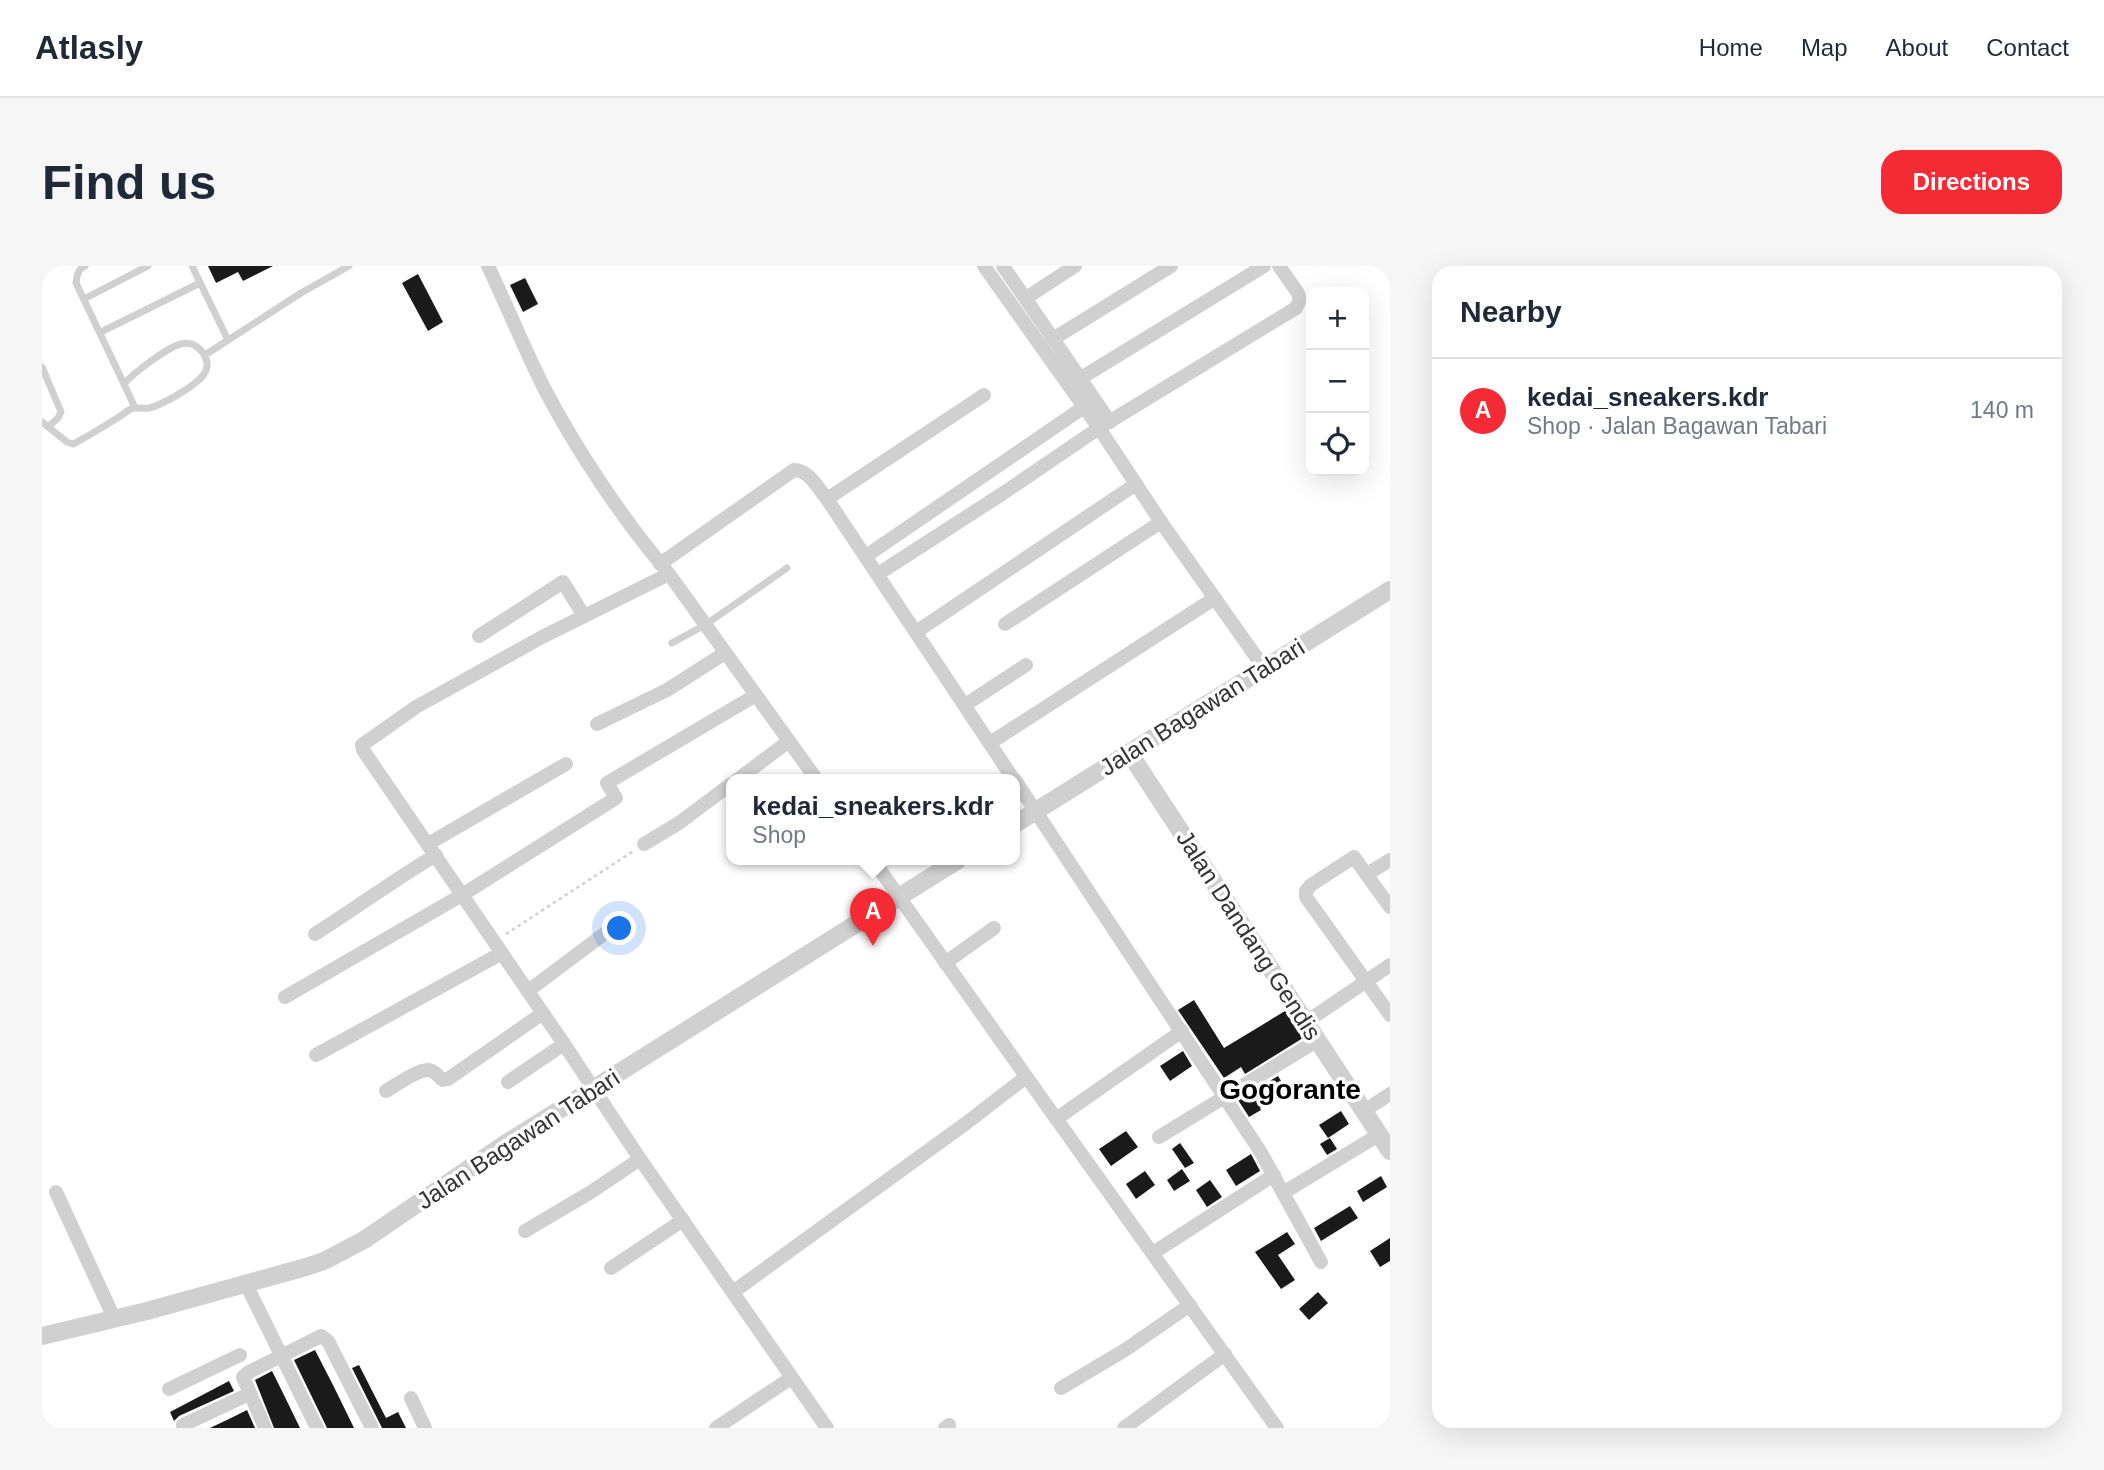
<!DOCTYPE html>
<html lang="en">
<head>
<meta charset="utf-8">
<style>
  body { margin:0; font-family:Helvetica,sans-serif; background:#f6f6f7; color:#1f2937 }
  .controls { position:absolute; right:21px; top:21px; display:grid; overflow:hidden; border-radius:14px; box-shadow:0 7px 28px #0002 }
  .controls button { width:63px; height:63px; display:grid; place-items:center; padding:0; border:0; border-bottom:2px solid #e0e1e3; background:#fff; color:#1f2937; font:35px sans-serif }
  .you { position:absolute; left:578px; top:663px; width:24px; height:24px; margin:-18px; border:5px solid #fff; border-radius:50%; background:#1a73e8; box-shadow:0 0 0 10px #1a73e833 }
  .badge { display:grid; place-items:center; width:46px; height:46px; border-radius:50%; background:#f42a34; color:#fff; font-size:23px; font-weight:700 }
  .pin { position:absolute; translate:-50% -58px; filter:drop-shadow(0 2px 4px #0008) }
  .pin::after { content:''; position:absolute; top:37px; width:24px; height:21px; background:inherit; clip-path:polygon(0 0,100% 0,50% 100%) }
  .popup { position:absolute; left:684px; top:508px; width:294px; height:91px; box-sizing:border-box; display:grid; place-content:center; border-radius:14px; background:#fff; filter:drop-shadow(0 2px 5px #0005); font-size:23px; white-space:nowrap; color:#747a83 }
  .popup b { font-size:26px; color:#1f2937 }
  .popup::after { content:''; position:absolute; left:50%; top:100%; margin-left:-14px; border:14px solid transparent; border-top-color:#fff }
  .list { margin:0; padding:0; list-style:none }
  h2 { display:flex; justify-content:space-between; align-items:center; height:91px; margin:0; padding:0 28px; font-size:30px }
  h2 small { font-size:23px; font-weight:400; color:#747a83 }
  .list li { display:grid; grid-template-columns:46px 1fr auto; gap:21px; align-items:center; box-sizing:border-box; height:105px; padding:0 28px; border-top:2px solid #e0e1e3 }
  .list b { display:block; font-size:26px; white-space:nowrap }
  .list p { margin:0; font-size:23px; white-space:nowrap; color:#747a83 }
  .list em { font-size:23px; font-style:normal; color:#747a83 }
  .icon { flex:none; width:38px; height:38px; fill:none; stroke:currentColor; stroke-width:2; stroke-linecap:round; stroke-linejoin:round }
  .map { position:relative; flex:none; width:1348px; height:1162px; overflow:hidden; border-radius:21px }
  header { display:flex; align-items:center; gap:42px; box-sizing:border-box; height:98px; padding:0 35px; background:#fff; border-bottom:2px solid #e0e1e3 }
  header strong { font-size:33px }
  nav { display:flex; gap:38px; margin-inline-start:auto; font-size:24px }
  .intro { display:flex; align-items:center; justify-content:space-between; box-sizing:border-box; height:168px; padding:0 42px }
  h1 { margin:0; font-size:49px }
  .button { padding:18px 32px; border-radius:21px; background:#f42a34; color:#fff; font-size:24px; font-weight:700 }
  main { display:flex; gap:42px; padding:0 42px }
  aside { flex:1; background:#fff; border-radius:21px; box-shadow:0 7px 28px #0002 }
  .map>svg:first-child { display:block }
  .building { fill:#1a1a1a }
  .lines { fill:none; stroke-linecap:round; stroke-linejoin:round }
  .path { stroke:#d0d0d0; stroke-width:2.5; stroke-dasharray:3.5 3.5; stroke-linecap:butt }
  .service { stroke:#d0d0d0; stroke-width:7 }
  .minor { stroke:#d0d0d0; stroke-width:14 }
  .tertiary { stroke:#d0d0d0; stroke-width:18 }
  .labels { text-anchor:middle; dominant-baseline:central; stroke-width:7; stroke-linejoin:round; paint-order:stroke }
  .street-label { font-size:24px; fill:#333; stroke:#fff }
  .quarter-label { font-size:28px; font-weight:bold; fill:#000; stroke:#fff }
</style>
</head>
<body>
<header>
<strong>Atlasly</strong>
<nav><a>Home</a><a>Map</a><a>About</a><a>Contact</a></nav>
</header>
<div class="intro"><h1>Find us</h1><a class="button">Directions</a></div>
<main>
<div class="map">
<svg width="1348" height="1162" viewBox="0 0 1348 1162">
  <rect width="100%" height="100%" fill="#fff"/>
  <!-- building -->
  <g class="building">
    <polygon points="166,0 231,0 201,15 196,6 174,17"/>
    <polygon points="376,8 401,56 386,65 360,17"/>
    <polygon points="483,12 496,38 481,46 468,19"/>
    <polygon points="1152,734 1182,782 1243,745 1261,772 1203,808 1199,801 1182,812 1136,744"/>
    <polygon points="1141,785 1150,800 1128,815 1118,800"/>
    <polygon points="1236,810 1246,826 1218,842 1219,844 1207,851 1196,834"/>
    <polygon points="1299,845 1307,858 1286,872 1277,859"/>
    <polygon points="1084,865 1096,881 1069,900 1057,883"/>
    <polygon points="1288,872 1295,883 1285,889 1278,878"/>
    <polygon points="1138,877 1152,897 1143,902 1130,883"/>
    <polygon points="1209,888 1218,905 1194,920 1184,904"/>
    <polygon points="1140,903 1148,915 1132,925 1125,914"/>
    <polygon points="1103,905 1113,919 1094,933 1084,918"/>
    <polygon points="1339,910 1345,921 1321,936 1315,925"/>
    <polygon points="1168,914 1180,931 1165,941 1154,924"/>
    <polygon points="1308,940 1316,952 1279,975 1272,962"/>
    <polygon points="1245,966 1253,978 1236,989 1253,1014 1239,1023 1213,986"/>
    <polygon points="1348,972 1348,995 1338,1001 1328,985"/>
    <polygon points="1276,1026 1286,1037 1267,1054 1257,1043"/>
    <polygon points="273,1084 292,1121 312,1162 285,1162 252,1094"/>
    <polygon points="317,1099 344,1152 356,1146 364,1162 340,1162 310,1102"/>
    <polygon points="230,1105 239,1123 258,1162 232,1162 213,1114"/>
    <polygon points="187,1115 192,1125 137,1150 132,1155 128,1146"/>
    <polygon points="205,1144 213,1162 168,1162 191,1151"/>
  </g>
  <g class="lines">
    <!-- path -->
    <polyline class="path" points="464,668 593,584"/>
    <!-- service -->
    <g class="service">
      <path d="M43 0C36 3 35 9 34 17L82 118"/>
      <polyline points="150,0 186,74"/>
      <polyline points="42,33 106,0"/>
      <polyline points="59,66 158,17"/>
      <polyline points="163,89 259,27 307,0"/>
      <polyline points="0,101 19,146 16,152 6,161"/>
      <path d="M0 156 25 176 31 178C47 170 62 160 77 151 81 148 87 144 91 142 96 141 102 143 107 142 120 139 154 120 162 108 172 94 155 73 139 78 126 81 91 107 82 118L93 142"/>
      <polyline points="630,377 663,359 745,302"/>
    </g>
    <!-- minor -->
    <g class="minor">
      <path d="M446 0C465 40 482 82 502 122 534 183 579 251 624 304"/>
      <polyline points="942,0 1057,162 1119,256 1222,402"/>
      <polyline points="961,0 1068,156"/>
      <polyline points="984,32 1033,0"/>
      <polyline points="1011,73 1129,0"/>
      <polyline points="1039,112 1222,0"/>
      <polyline points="785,233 942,129"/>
      <polyline points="824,290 1042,141"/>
      <path d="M618 298 752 204C767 204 776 222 785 233L972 514"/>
      <polyline points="836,308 960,228 1057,162 1254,42 1258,34 1256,27 1237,0"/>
      <polyline points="963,358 1119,256"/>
      <polyline points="874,366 1094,218"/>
      <polyline points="437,370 521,316 542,350"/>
      <polyline points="923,439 984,399"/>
      <polyline points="555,458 625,424 683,387"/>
      <polyline points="948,477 1173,332"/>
      <polyline points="695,514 747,475"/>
      <polyline points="775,514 627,308 500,371 374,441 320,479 321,484 522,778 598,893 785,1162"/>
      <polyline points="973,514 1218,885 1279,996"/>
      <polyline points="386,578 524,498"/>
      <polyline points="602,578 637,557 689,518"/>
      <polyline points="831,594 998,830 1235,1162"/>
      <polyline points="1325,608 1348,594"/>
      <polyline points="1348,641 1312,591 1269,619 1264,625 1264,631 1348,749"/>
      <path d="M273 668C314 642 352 614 394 589"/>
      <polyline points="903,697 952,662"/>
      <polyline points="486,725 574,659"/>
      <polyline points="243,731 420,629 574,532 565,517 714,429"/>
      <polyline points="1264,756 1348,699"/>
      <polyline points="274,789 460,687"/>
      <polyline points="466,816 522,778"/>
      <path d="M344 825C354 819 376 803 387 804 393 805 397 811 401 814L406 813 501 747"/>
      <polyline points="1322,845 1348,828"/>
      <polyline points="1014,853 1140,765"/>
      <polyline points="1117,871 1276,774"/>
      <polyline points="14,926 72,1052"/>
      <polyline points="1241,927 1338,868"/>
      <polyline points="483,965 549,926 598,893"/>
      <polyline points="1111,987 1232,909"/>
      <polyline points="569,1002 641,954"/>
      <polyline points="204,1018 275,1162"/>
      <polyline points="691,1026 923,858 984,811"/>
      <polyline points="1019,1122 1083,1084 1148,1039"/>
      <polyline points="127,1123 198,1089"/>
      <polyline points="369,1132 383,1162"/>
      <polyline points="141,1159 207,1128"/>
      <polyline points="223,1162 201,1111 207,1106 279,1070 286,1075 330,1162"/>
      <polyline points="674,1162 749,1112"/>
      <polyline points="903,1162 907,1159"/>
      <polyline points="1082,1162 1183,1088"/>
    </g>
    <!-- tertiary -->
    <g class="tertiary">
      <polyline points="1088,488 1348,885"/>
      <polyline points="973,558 1348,324"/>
      <polyline points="0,1070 105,1045 264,1001 282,995 322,974 463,878 916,594"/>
    </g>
  </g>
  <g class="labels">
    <!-- street labels -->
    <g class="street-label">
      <text transform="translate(1160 441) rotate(-32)">Jalan Bagawan Tabari</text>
      <text transform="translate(1207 669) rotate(57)">Jalan Dandang Gendis</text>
      <text transform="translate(476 873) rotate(-33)">Jalan Bagawan Tabari</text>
    </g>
    <!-- quarter labels -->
    <g class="quarter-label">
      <text x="1248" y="823">Gogorante</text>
    </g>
  </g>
</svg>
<div class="controls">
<button>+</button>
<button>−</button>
<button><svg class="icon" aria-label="locate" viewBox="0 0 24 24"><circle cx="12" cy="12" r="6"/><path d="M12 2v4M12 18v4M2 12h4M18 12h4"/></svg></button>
</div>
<div class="you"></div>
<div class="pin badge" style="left:831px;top:680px">A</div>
<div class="popup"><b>kedai_sneakers.kdr</b>Shop</div>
</div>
<aside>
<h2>Nearby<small></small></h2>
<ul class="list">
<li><span class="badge">A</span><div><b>kedai_sneakers.kdr</b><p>Shop · Jalan Bagawan Tabari</p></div><em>140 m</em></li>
</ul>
</aside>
</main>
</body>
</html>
